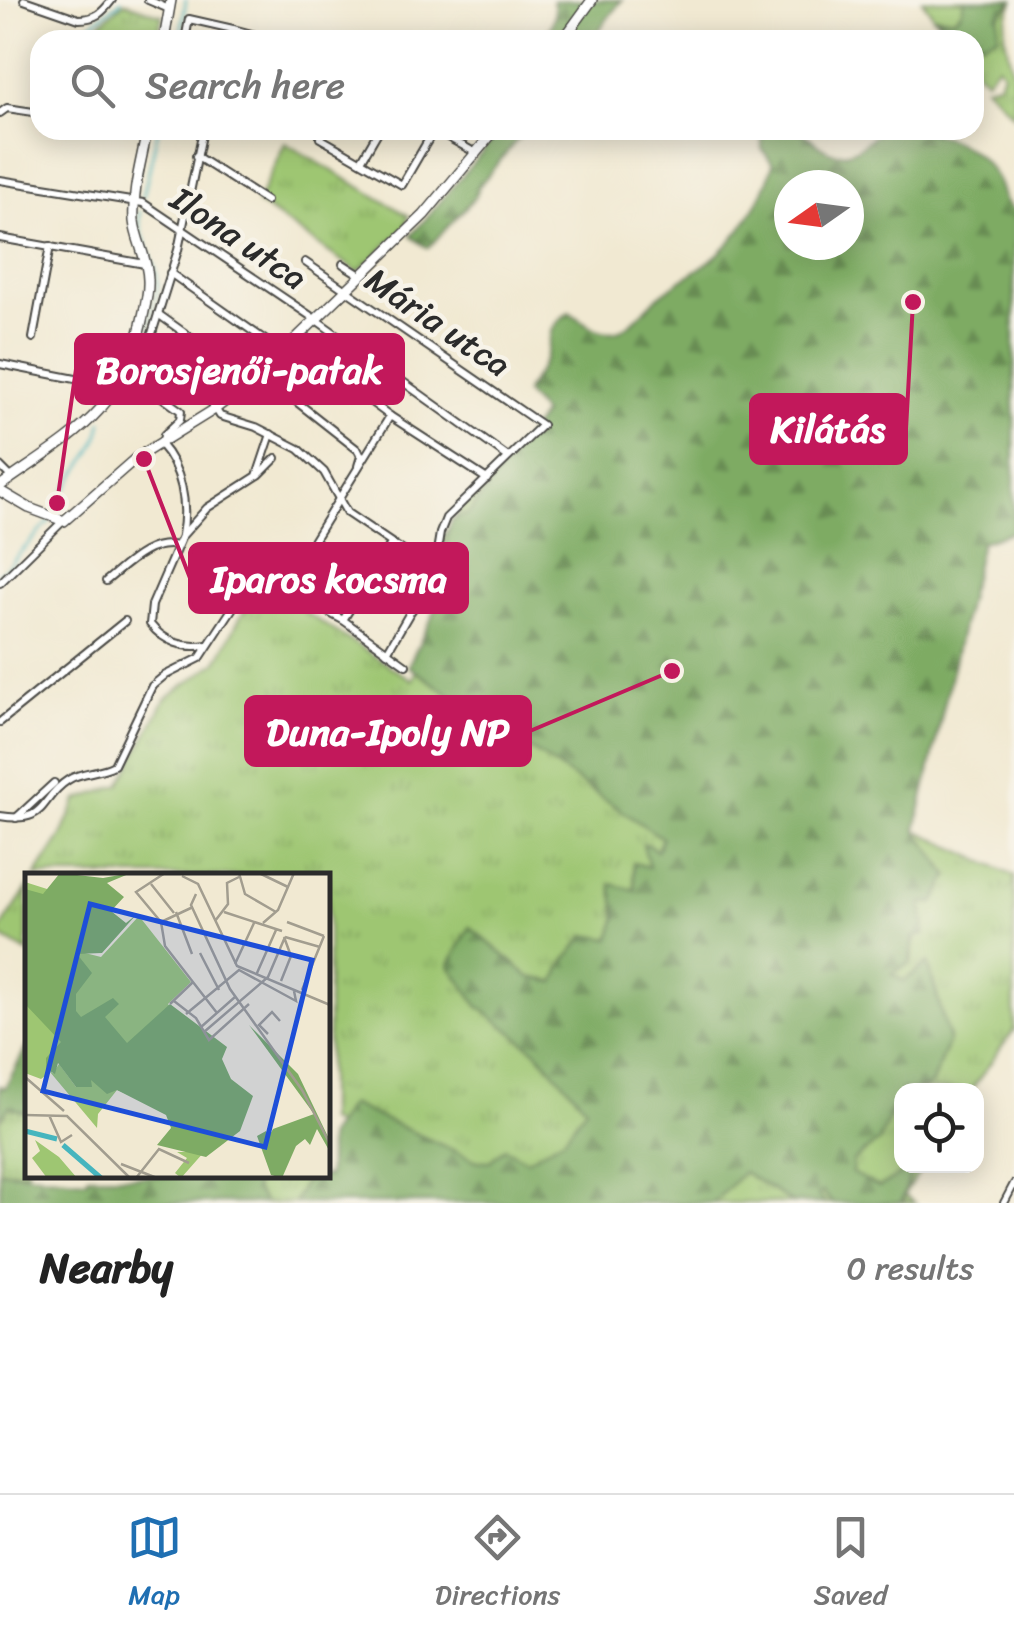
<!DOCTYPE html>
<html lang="en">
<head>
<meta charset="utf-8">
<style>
  body { margin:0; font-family:Sriracha,sans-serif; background:#f6f6f6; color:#222 }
  .controls { position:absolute; right:30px; bottom:30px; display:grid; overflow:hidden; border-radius:20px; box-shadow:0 5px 25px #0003 }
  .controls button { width:90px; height:90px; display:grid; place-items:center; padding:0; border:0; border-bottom:2px solid #e0e0e0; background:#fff; color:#222; font:50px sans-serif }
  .compass { position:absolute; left:774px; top:170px; width:90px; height:90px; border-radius:50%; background:#fff; box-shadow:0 5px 25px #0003; rotate:256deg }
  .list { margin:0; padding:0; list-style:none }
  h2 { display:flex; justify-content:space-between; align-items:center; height:130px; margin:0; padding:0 40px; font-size:42px }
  h2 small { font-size:32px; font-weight:400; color:#767676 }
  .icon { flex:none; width:55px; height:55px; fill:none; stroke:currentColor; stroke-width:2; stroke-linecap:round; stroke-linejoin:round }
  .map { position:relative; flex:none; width:1014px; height:1203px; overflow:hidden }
  .search { position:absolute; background:#fff; box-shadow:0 5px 25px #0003; left:30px; right:30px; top:30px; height:110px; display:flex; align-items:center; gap:25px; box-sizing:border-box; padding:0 35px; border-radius:30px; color:#767676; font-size:38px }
  .sheet { height:290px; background:#fff }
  nav { display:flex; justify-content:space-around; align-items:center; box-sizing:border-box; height:140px; border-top:2px solid #e0e0e0; background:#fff; font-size:28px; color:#767676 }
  nav a { display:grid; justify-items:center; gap:5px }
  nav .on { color:#1f6fb2 }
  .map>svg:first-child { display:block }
  .grass { fill:url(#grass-tufts); stroke:#64784e; stroke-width:2.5; fill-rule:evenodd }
  .forest { fill:url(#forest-firs); stroke:#546b48; stroke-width:2.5; fill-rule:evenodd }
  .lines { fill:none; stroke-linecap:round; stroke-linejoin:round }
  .stream { stroke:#46b5be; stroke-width:2.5 }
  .street-casing { stroke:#494844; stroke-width:10 }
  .secondary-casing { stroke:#494844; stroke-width:12 }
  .street { stroke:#fff; stroke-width:6 }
  .secondary { stroke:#fff; stroke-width:9 }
  .labels { text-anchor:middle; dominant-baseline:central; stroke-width:9; stroke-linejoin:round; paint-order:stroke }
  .street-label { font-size:35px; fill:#2b2b2b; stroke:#f7f3e8 }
  .inset-river { fill:none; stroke:#46b5be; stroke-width:5 }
  .inset-road { fill:none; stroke:#a29d8f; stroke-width:2.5 }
  .view { fill:#1d4ed8; fill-opacity:0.15; stroke:#1d4ed8; stroke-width:5 }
  .inset-edge { fill:none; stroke:#2b2b2b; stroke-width:5 }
  .leader { fill:none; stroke:#c2185b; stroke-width:4 }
  .callout-dot { fill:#c2185b; stroke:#f7f3e8; stroke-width:4 }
  .callout { fill:#c2185b; stroke:#c2185b; stroke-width:4 }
  .callout-label { font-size:38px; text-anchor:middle; font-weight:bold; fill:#fff }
</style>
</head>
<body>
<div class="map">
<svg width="1014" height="1203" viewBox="0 0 1014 1203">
  <defs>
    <pattern id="grass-tufts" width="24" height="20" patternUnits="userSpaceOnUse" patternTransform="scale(2.5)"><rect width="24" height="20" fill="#9ec672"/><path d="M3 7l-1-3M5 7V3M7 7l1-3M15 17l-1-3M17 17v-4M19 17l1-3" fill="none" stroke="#88aa63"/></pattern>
    <pattern id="forest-firs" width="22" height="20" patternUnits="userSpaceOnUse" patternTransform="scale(2.5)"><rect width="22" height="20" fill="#7eab64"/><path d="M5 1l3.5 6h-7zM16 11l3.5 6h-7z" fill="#678b53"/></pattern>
  </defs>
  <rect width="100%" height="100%" fill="#f7f3e8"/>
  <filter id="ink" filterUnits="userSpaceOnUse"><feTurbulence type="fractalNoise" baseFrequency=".01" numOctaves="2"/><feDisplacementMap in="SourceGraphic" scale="20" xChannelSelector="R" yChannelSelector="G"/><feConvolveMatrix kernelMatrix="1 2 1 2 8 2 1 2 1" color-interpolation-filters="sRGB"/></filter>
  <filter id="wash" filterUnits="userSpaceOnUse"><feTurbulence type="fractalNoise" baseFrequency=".0048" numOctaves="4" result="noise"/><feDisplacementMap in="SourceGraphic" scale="40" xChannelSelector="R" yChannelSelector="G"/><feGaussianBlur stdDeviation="2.25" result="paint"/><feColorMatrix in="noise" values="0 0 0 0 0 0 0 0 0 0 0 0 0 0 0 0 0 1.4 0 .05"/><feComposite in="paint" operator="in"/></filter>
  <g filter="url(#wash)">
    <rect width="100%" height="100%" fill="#f1e9d2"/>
    <!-- grass -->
    <g class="grass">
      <polygon points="922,0 965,0 961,12 953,19 937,16 957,28 963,40 951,40"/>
      <path d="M1014 0C998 30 1007 43 1013 73 1014 86 1014 102 1014 116L985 86 999 83 1003 72 998 65 986 79 974 68V40Z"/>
      <polygon points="124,2 162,15 158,40 82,40"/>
      <polygon points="285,143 409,216 406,222 409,224 358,272 257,203"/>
      <path d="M782 165H846L960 547 906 850 910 963 922 903 949 876 916 830 1014 876V1030L971 1090H917L931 1085 949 1040 928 963 904 981 823 1192 832 1203H806L743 1167 328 1176 339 1128 328 1121V876H36L62 836 77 800 120 785 166 698 217 662 243 612 270 590 412 680 455 569 431 555 465 502 764 228ZM789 185H849V245H789Z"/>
      <polygon points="27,889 27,952 0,936 0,930"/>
      <polygon points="901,1096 902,1166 923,1166 904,1195 915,1203 903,1203 912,1168 879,1187 852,1173 853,1161 879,1141 898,1097"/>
      <polygon points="9,1106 27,1113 27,1171 0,1171 0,1121"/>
      <polygon points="743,1172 793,1203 713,1203"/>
      <polygon points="253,1176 307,1176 294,1203 265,1203 255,1190"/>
    </g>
    <!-- forest -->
    <g class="forest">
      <path d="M622 0 591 40H540C551 30 558 16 553 1Z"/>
      <polygon points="965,0 1013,0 999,16 998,36 981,43 975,38 963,40 957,28 932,16 954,19 961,12"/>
      <polygon points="480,130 525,130 479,186 476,196 428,248 411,236 490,143 478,133"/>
      <path d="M766 130C776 130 789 128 798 131 812 136 823 153 838 153 864 153 867 134 886 130 924 123 977 143 996 178 1004 193 999 198 1014 211V531L981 542 916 830 949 876 934 903H922L925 934 913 938 910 963 892 974 904 981 928 963 949 1040 931 1085 917 1090H902L879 1141 853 1161 852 1173 879 1187 913 1167 901 1203H832L823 1192 818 1195 825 1203H793L743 1172 713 1203H294L307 1176H328V1136L350 1104 477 1161H490L505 1148 527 1160 564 1138 586 1107 536 1051 478 1006 449 965 470 927 530 977 555 982 564 962 586 935 610 939 617 917 611 884 635 890 633 863 649 867 643 844 649 845 657 851 662 838 408 666 449 583 436 568 443 555 451 520 468 514 543 414 525 393C530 383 538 374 543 364 555 341 541 334 569 312 583 321 599 336 617 331 634 326 646 306 659 296 675 283 694 273 710 261 739 238 763 200 773 164L762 149V135ZM789 185H849V245H789Z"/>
      <polygon points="27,1046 27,1113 9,1106 0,1121 0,1086 5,1088"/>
      <polygon points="0,1171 87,1180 88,1176 253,1176 255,1190 265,1203 0,1203"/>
    </g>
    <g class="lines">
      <!-- stream -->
      <g class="stream">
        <polyline points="81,32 121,1"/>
        <polyline points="180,40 186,0"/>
        <polyline points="143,197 158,130"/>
        <path d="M136 374 158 287C159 260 136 238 140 211"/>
        <path d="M53 513C67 478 97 458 102 421"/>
        <polyline points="0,574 50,521"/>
      </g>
    </g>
  </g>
  <g filter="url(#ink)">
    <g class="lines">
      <defs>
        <g id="street">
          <path d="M24 0 79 19C96 19 102 13 112 0"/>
          <polyline points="148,0 169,9"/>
          <polyline points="233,29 274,40"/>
          <polyline points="185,40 189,19 233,29 229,40"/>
          <polyline points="0,113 7,108 40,113"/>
          <polyline points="203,130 178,250 145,356 212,403 220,416 256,427 299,449 324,472 347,513 436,573"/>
          <polyline points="324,130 320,138 402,185 434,130"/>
          <polyline points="435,130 476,153"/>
          <polyline points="196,156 266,201"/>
          <polyline points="361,161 379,130"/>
          <polyline points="0,180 143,203 315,319 508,457"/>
          <polyline points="0,238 145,264"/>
          <polyline points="305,262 542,425 446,518 440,533 432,582 409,614 387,652"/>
          <polyline points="343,264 362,276"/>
          <polyline points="170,273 282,352"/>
          <polyline points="158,314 252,381"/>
          <polyline points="33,338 50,246"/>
          <polyline points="291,343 390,416 487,479"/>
          <polyline points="0,364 116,387"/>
          <polyline points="127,372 181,411 180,420 164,435 163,441"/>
          <polyline points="260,373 358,450 361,456 358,466"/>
          <path d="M160 444C182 468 188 504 182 535"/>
          <polyline points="0,466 12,478"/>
          <polyline points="259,475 276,458"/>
          <polyline points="264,578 343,620 406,665"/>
          <path d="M106 581C126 565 149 540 177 546"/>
          <polyline points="0,583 63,521"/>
          <polyline points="343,620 391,544"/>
          <path d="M207 645C185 649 164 642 150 624L152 605 182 536 207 508 257 476 271 434"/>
          <polyline points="0,722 125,621"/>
          <path d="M0 816C49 824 38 799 68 780 82 771 100 773 114 765L152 686 164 676 200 658 236 603 252 591 277 562 310 546 390 416"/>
          <polyline points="16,818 54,783"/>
          <polyline points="1004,1203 1014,1184"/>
        </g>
        <g id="secondary">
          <polyline points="164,40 171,0"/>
          <polyline points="563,40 592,0"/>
          <path d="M0 486C69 437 121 414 141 325 144 310 149 295 148 280 148 259 136 241 134 221 132 191 142 159 147 130"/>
          <polyline points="0,491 29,508 64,521 136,458 215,409 252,381 424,215 495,130"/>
        </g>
      </defs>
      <!-- street casing -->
      <use href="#street" class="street-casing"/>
      <!-- secondary casing -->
      <use href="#secondary" class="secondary-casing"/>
      <!-- street -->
      <use href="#street" class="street"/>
      <!-- secondary -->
      <use href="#secondary" class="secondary"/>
    </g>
  </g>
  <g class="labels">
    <!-- street labels -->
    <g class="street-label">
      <text transform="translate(239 238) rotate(34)">Ilona utca</text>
      <text transform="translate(438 322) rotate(34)">Mária utca</text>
    </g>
  </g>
  <!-- overview -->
  <g transform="translate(25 873)">
    <rect width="305" height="305" fill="#f1e9d2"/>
    <path d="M0 9 22 16 56 79 76 84 114 43 166 109 143 131 218 235 156 305 150 300 162 285 152 279H165L142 238 92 217 73 241 72 255 25 199 16 206 0 200ZM53 184 66 213 51 214 34 191 28 200 21 196 22 189ZM10 267 34 284 52 305H22L7 285 15 278Z" fill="#9ec672" fill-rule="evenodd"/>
    <path d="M35 0 78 5 106 0 82 10 99 24 86 38 101 50 111 42 77 80 52 81 67 100 51 121V138L56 144 88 125 94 131 80 144 102 170 145 131 202 174 197 186 206 206 228 223 215 258 181 284 132 272 146 255 141 242 92 217 82 221 66 207 67 214H51L33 190 30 201 21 196V185L36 169 0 131V16L18 21ZM224 152 273 201 305 268V279L292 256 285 272 280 266 271 273 257 305 246 302 232 263 241 258 243 265 248 256 289 241Z" fill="#7eab64"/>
    <path class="inset-river" d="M0 258 32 266M38 272 76 305"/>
    <path class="inset-road" d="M214 0 220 21 251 39M234 0 263 14M157 3 173 11 212 93 305 132M126 11 149 40M171 21 166 32 205 116 277 217 305 271M151 39 167 81M199 39 257 58M190 48 203 31 202 10 214 4M136 49 140 73 192 140M136 49 111 19 140 0M136 49 168 34M262 49 299 63M238 50 253 37 269 0M260 64 295 74M175 80 194 117M210 91 229 50M232 100 251 57M256 108 266 83 259 64M277 117 299 63M149 128 171 145 184 167 224 131M145 131 168 109M161 141 214 97 271 128 269 118M176 154 210 124M179 159 243 104 260 64M243 161 234 152 247 139 255 148M0 204 39 238M0 242 42 243 105 305M24 242 36 269 47 262M96 291 132 305M111 305 134 276 164 290"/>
    <path class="view" d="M65 31 287 87 240 274 18 218Z"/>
    <rect width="305" height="305" class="inset-edge"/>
  </g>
  <!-- callouts -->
  <path class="leader" d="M57 503L76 369M913 302L906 429M144 459L190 578M672 671L530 731"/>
  <g class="callout-dot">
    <circle cx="57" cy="503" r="10"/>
    <circle cx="913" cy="302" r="10"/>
    <circle cx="144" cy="459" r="10"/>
    <circle cx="672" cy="671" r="10"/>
  </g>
  <g class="callout">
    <rect x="76" y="335" width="327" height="68" rx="10"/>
    <rect x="751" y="395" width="155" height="68" rx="10"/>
    <rect x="190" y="544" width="277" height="68" rx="10"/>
    <rect x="246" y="697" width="284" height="68" rx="10"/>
  </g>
  <g class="callout-label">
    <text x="239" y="383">Borosjenői-patak</text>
    <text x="828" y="442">Kilátás</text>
    <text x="329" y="592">Iparos kocsma</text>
    <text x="388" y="745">Duna-Ipoly NP</text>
  </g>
</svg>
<div class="controls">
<button><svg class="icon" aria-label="locate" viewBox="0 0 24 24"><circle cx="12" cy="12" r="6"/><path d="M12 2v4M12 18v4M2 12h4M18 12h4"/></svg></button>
</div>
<svg class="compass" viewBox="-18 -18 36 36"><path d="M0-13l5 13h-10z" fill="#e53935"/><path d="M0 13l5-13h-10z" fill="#767676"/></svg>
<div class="search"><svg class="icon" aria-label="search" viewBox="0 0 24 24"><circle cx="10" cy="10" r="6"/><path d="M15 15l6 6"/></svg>Search here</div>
</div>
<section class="sheet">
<h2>Nearby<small>0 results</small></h2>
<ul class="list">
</ul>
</section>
<nav>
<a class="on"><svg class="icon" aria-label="map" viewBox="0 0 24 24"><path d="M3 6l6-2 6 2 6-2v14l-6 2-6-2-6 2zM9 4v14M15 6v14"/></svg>Map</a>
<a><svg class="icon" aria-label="directions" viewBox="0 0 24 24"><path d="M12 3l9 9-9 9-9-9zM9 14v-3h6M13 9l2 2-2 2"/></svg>Directions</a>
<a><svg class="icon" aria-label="saved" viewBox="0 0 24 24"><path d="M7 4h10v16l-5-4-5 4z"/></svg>Saved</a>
</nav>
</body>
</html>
